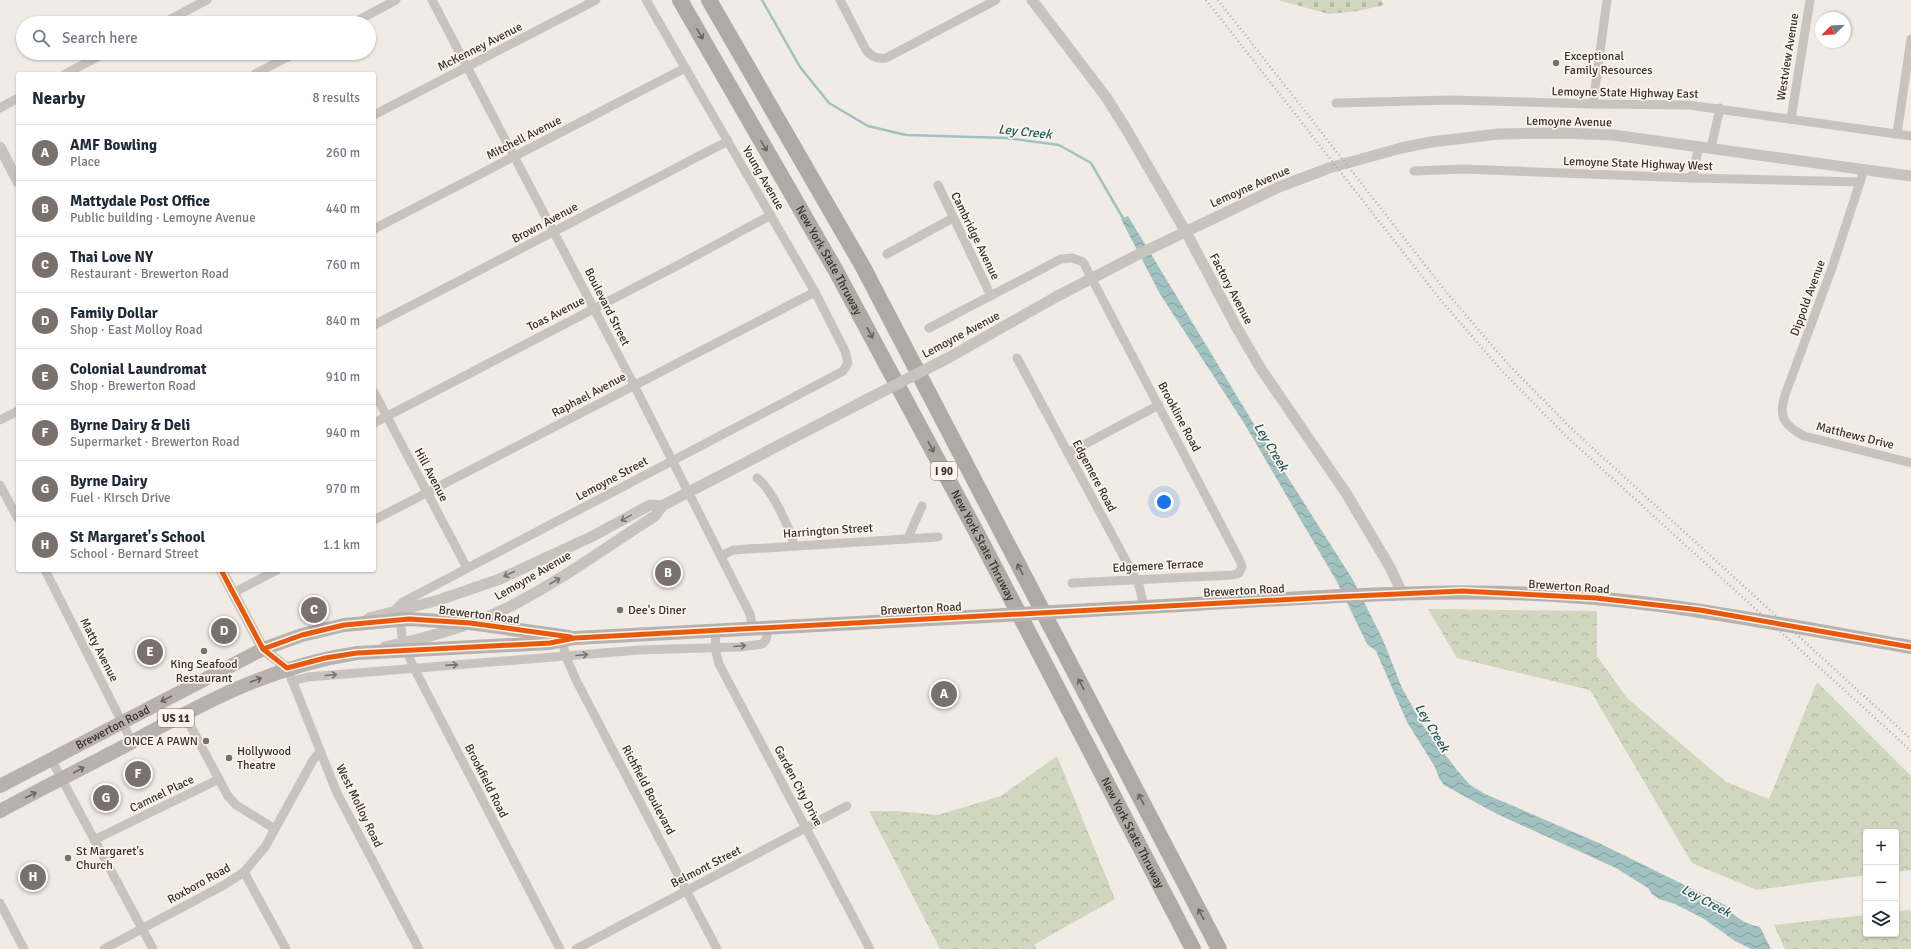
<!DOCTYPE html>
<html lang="en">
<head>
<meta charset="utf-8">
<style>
  body { margin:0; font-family:Signika,sans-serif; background:#f2f2f3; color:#1f2937 }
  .controls { position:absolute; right:12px; bottom:12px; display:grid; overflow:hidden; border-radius:4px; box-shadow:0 1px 3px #0004 }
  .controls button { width:36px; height:36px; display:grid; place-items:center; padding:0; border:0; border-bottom:1px solid #e0e1e3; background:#fff; color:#1f2937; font:20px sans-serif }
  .compass { position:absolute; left:1815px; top:12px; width:36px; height:36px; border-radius:50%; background:#fff; box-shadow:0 1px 3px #0004; rotate:246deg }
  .you { position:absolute; left:1164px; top:502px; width:14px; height:14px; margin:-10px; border:3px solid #fff; border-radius:50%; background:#1a73e8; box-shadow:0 0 0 6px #1a73e833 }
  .badge { display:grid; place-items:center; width:26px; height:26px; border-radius:50%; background:#7a716c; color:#fff; font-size:13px; font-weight:700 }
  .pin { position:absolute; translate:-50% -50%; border:2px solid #fff; box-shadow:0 1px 4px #0006 }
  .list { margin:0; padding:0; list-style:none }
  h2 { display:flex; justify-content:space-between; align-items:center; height:52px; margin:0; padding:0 16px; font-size:17px }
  h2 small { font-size:13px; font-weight:400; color:#747a83 }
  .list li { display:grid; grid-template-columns:26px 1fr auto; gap:12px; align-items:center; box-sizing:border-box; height:56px; padding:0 16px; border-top:1px solid #e0e1e3 }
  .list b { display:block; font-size:15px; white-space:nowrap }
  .list p { margin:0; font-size:13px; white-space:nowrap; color:#747a83 }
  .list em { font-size:13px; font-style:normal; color:#747a83 }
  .icon { flex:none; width:22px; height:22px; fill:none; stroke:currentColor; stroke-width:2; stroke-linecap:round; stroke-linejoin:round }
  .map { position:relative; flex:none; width:1911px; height:949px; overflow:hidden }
  .search { position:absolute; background:#fff; box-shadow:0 1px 3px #0004; left:16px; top:16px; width:360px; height:44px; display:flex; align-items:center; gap:10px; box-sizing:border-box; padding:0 14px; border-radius:22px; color:#747a83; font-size:15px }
  .panel { position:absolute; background:#fff; box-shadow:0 1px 3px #0004; left:16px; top:72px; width:360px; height:500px; border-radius:4px }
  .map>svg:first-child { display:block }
  .forest { fill:url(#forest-crowns) }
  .cemetery { fill:url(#cemetery-stones) }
  .water { fill:url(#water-waves) }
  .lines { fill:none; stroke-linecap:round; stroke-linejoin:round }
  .stream { stroke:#a1c2c1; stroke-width:2.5 }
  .minor { stroke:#c9c3be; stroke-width:9 }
  .tertiary { stroke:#c9c3be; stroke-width:11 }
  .primary { stroke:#b8b1ad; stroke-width:14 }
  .motorway { stroke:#afaaa4; stroke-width:16 }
  .rail { stroke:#b1aca8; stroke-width:2.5; stroke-dasharray:1 3; stroke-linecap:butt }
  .tertiary-bridge { stroke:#c9c3be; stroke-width:11 }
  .primary-bridge { stroke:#b8b1ad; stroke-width:14 }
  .cycleway-casing { stroke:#fbf5ee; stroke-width:8 }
  .cycleway { stroke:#e8590c; stroke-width:5 }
  .oneway { stroke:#69615b }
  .oneway2 { stroke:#7b726d }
  .oneway3 { stroke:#6d645f }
  .poi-dot { fill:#7a716c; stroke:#fbf5ee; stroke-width:1.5 }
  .labels { text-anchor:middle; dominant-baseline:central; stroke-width:3.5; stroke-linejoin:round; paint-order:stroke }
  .shield { fill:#fbf5ee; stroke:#756b66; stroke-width:1 }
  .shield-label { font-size:11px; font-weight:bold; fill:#3b302b }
  .street-label { font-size:12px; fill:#3b302b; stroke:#fbf5ee }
  .poi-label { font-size:12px; fill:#3b302b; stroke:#fbf5ee; text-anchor:start }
  .water-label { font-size:13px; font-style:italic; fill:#1f5a5e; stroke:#fbf5ee }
</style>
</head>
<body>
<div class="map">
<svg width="1911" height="949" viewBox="0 0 1911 949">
  <defs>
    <pattern id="forest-crowns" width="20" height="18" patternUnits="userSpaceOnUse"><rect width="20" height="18" fill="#d1d6bf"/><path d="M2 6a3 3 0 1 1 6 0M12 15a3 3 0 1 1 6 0" fill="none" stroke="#b4b8a4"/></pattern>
    <pattern id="cemetery-stones" width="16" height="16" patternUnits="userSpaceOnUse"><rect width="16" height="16" fill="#d1d6bf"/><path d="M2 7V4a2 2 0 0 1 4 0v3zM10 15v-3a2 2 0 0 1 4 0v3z" fill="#b4b8a4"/></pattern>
    <pattern id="water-waves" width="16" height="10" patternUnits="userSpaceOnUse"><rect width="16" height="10" fill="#a1c2c1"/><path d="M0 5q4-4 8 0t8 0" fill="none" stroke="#849e9d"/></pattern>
  </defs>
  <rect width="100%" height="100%" fill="#f0ebe5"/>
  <!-- forest -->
  <g class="forest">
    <polygon points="1428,609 1597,611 1597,656 1627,698 1726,782 1769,799 1817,682 1911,776 1911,870 1896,872 1896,832 1866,832 1866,875 1757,890 1692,863 1590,690 1457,658"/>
    <polygon points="1057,756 1115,899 1035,944 1036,949 940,949 869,811 898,811 938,815 1001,796"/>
    <polygon points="1911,910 1911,949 1785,949 1774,925 1866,915 1866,934 1896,934 1896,911"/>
  </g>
  <!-- cemetery -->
  <polygon class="cemetery" points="1278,0 1381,0 1384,5 1358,11 1329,14"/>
  <!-- water -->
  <path class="water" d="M1128 216 1252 421 1353 580 1383 640 1402 688 1422 724 1457 770 1470 785 1485 794 1599 843 1725 905C1735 917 1744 924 1760 927L1771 949H1751L1735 941 1704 919 1675 904 1659 899 1652 894 1648 888 1616 868 1497 814 1444 785 1439 778 1435 767 1407 722 1376 651 1367 644 1337 582 1244 423 1160 294 1121 219Z"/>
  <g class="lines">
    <!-- stream -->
    <polyline class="stream" points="762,0 800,67 829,103 868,126 906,135 1007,138 1059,145 1091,163 1124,220"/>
    <!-- minor -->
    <g class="minor">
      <polyline points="432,0 634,385 750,614 753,629"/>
      <path d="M840 0 866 50C872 57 877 59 886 58L996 0"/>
      <polyline points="163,23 207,0"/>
      <polyline points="353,23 396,0"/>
      <polyline points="65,74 105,53"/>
      <polyline points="255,74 295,53"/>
      <polyline points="1336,103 1451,100 1593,104 1689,105 1911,136"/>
      <polyline points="1593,104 1607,0"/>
      <polyline points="0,108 18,98"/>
      <polyline points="374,115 596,0"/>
      <polyline points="1791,119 1810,0"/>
      <polyline points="1897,134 1911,39"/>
      <polyline points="1711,148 1720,108"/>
      <polyline points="1414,171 1463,169 1692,178 1860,182"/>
      <path d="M1862 176 1832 268 1785 395C1778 418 1784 425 1804 436L1911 463"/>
      <polyline points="1692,178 1699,146"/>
      <polyline points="938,185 991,296"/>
      <polyline points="374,229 685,68"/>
      <polyline points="887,254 953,218"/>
      <polyline points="374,325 728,141"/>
      <polyline points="929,328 1061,259 1072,258 1083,262 1240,561 1242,567 1239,573 1233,575 1072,583"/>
      <polyline points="1017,358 1139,585 1144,607"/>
      <polyline points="374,392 467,568"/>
      <polyline points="0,420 18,411"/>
      <polyline points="374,423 684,262 771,215"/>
      <polyline points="1068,453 1159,405"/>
      <path d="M757 478C771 488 790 528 794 545"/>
      <polyline points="0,485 18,519"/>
      <polyline points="374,520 815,292"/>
      <polyline points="908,538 922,506"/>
      <polyline points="721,556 733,550 938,537"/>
      <polyline points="45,570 132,742"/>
      <polyline points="233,593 277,570"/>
      <polyline points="394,611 403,602 815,386 843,371 848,363 845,351 815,292 646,0"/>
      <polyline points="400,620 403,643 414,668 560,949"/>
      <polyline points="716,631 715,648 719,664 870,949"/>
      <polyline points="562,640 566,657 576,680 717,949"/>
      <polyline points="290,675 337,793 419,949"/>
      <polyline points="292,681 308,677 639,650 740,647 762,644 766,640 768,628"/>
      <polyline points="184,714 228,796 236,805 275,829"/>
      <polyline points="51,759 153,949"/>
      <polyline points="94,840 219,779"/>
      <polyline points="244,872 286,949"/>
      <polyline points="0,903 24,949"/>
      <polyline points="104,949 224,885 244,872 265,847 313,760 320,752"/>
      <polyline points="576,949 847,806"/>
    </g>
    <!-- tertiary -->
    <g class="tertiary">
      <polyline points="1032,0 1106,97 1125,127 1186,232 1237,328 1261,369 1346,493 1391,569 1402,593"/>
      <polyline points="0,147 18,182"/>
      <polyline points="948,358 1054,298 1133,257 1279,187 1329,168 1401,148 1431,142 1498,134 1561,133 1613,135 1911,176"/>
      <polyline points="221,570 263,649 287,668"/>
      <polyline points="369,618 439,600 500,579 593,536 650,505 662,506"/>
      <path d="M385 647C427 638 468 627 507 608 559 582 606 547 655 516L662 506 868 399"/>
    </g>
    <!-- primary -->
    <g class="primary">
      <path d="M1072 611C1170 606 1267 599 1364 595 1421 593 1477 591 1534 594 1661 599 1786 626 1911 647"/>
      <path id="s1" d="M0 786 263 649 302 635 344 625 409 619 470 623 569 637"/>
      <path d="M0 811C40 789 81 769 121 748 200 705 266 667 357 653L550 643 575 638 987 616"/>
    </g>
    <!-- motorway -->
    <g class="motorway">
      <path id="s2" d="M680 0 836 271 978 535 1193 949"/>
      <polyline points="709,0 863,267 1219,949"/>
    </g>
    <!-- rail -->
    <g class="rail">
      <polyline points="1206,0 1439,298 1501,370 1567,437 1911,751"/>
      <polyline points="1218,0 1447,293 1508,364 1574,431 1911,739"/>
    </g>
    <!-- tertiary-bridge -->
    <polyline class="tertiary-bridge" points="868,399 948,358"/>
    <!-- primary-bridge -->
    <polyline class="primary-bridge" points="987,616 1072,611"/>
    <defs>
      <g id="cycleway">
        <polyline points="221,570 263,649 287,668 325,658 357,653 550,643 575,638 1333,597 1462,591 1596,598 1700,610 1911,647"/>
        <polyline points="263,649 302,635 344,625 409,619 470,623 571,637"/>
      </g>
    </defs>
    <!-- cycleway casing -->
    <use href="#cycleway" class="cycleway-casing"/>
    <!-- cycleway -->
    <use href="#cycleway" class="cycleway"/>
  </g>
  <!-- one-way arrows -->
  <defs><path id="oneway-shaft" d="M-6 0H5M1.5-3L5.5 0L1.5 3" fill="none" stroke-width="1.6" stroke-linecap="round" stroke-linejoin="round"/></defs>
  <g class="oneway">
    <use href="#oneway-shaft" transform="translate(700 34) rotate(60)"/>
    <use href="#oneway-shaft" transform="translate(764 146) rotate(60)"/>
    <use href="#oneway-shaft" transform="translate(870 333) rotate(62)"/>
    <use href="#oneway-shaft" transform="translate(931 447) rotate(62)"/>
    <use href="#oneway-shaft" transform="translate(1020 569) rotate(-118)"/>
    <use href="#oneway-shaft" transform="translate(1081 684) rotate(-118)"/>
    <use href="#oneway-shaft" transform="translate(1141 799) rotate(-118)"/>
    <use href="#oneway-shaft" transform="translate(1201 914) rotate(-118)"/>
  </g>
  <g class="oneway2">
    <use href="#oneway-shaft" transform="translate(626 518) rotate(151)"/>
    <use href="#oneway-shaft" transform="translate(509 574) rotate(155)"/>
    <use href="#oneway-shaft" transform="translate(555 581) rotate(-30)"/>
    <use href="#oneway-shaft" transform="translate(740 646) rotate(-5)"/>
    <use href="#oneway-shaft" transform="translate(582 655) rotate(-5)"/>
    <use href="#oneway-shaft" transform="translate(452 665) rotate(-4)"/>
    <use href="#oneway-shaft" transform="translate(331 675) rotate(-5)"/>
  </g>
  <g class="oneway3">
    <use href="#oneway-shaft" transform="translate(256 680) rotate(-20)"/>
    <use href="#oneway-shaft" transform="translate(166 699) rotate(153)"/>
    <use href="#oneway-shaft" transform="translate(79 770) rotate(-28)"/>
    <use href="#oneway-shaft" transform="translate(31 795) rotate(-27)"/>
  </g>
  <!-- markers -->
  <g class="poi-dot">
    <circle cx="1556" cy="63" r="4"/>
    <circle cx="620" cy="610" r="4"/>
    <circle cx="204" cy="651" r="4"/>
    <circle cx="206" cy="741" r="4"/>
    <circle cx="229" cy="758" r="4"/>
    <circle cx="68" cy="858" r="4"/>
  </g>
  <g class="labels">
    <!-- shield labels -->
    <g class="shield">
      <rect x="931" y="462" width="26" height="18" rx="3"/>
      <rect x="158" y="709" width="36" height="18" rx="3"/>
    </g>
    <g class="shield-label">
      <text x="944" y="471">I 90</text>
      <text x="176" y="718">US 11</text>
    </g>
    <!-- street labels -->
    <g class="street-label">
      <text transform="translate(480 47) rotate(-27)">McKenney Avenue</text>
      <text transform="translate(1788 57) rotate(-81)">Westview Avenue</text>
      <text transform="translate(1625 93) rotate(1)">Lemoyne State Highway East</text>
      <text transform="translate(1569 122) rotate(1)">Lemoyne Avenue</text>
      <text transform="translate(524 138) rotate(-27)">Mitchell Avenue</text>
      <text transform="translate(1638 164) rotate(2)">Lemoyne State Highway West</text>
      <text transform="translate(763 178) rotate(60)">Young Avenue</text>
      <text transform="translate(1250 187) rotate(-24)">Lemoyne Avenue</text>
      <text transform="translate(545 223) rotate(-28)">Brown Avenue</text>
      <text transform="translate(975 236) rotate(64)">Cambridge Avenue</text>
      <text stroke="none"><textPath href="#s2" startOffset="300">New York State Thruway</textPath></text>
      <text transform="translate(1231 289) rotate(62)">Factory Avenue</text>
      <text transform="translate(1808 298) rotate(-70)">Dippold Avenue</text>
      <text transform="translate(607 307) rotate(63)">Boulevard Street</text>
      <text transform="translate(556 314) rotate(-27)">Toas Avenue</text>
      <text transform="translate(961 335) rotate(-28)">Lemoyne Avenue</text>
      <text transform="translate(589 395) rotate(-28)">Raphael Avenue</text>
      <text transform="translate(1179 417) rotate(62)">Brookline Road</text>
      <text transform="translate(1855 436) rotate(14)">Matthews Drive</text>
      <text transform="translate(431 475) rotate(62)">Hill Avenue</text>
      <text transform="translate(1094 476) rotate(62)">Edgemere Road</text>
      <text transform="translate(612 479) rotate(-28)">Lemoyne Street</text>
      <text transform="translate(828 531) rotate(-4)">Harrington Street</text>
      <text stroke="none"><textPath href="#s2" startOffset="624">New York State Thruway</textPath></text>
      <text transform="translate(1158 566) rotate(-3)">Edgemere Terrace</text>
      <text transform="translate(533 576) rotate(-30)">Lemoyne Avenue</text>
      <text transform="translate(1569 587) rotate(4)">Brewerton Road</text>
      <text transform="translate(1244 591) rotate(-3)">Brewerton Road</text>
      <text transform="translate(921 609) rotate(-3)">Brewerton Road</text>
      <text transform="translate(479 615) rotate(7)">Brewerton Road</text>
      <text transform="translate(99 650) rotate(63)">Matty Avenue</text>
      <text stroke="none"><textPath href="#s1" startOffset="127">Brewerton Road</textPath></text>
      <text transform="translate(486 781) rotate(63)">Brookfield Road</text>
      <text transform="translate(798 786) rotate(62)">Garden City Drive</text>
      <text transform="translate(648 790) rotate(62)">Richfield Boulevard</text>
      <text transform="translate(162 794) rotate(-26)">Camnel Place</text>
      <text transform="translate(359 806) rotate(64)">West Molloy Road</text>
      <text stroke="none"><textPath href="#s2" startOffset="948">New York State Thruway</textPath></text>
      <text transform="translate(706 867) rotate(-27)">Belmont Street</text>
      <text transform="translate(199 884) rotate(-29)">Roxboro Road</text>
    </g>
    <!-- poi labels -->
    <g class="poi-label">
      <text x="1564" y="56">Exceptional<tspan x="1564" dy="14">Family Resources</tspan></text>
      <text x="628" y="610">Dee's Diner</text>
      <text x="204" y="664" text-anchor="middle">King Seafood<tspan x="204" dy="14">Restaurant</tspan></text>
      <text x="198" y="741" text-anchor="end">ONCE A PAWN</text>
      <text x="237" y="751">Hollywood<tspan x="237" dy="14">Theatre</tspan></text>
      <text x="76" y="851">St Margaret's<tspan x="76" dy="14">Church</tspan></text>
    </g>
    <!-- water labels -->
    <g class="water-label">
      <text transform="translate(1025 132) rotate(6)">Ley Creek</text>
      <text transform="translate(1271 447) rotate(59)">Ley Creek</text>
      <text transform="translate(1432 728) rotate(59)">Ley Creek</text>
      <text transform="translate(1706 901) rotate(28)">Ley Creek</text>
    </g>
  </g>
</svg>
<div class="controls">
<button>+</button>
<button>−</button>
<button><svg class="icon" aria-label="layers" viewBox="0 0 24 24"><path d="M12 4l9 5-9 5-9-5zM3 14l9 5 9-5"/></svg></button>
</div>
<svg class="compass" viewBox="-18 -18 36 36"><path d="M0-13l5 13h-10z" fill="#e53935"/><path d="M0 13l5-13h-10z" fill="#747a83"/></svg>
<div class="you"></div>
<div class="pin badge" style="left:944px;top:694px">A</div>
<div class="pin badge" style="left:668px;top:573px">B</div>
<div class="pin badge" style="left:314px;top:610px">C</div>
<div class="pin badge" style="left:224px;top:631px">D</div>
<div class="pin badge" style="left:150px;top:652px">E</div>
<div class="pin badge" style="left:138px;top:774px">F</div>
<div class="pin badge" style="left:106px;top:798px">G</div>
<div class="pin badge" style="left:33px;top:877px">H</div>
<div class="search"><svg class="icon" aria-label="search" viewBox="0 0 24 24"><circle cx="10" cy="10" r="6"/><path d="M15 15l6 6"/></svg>Search here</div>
<section class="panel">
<h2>Nearby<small>8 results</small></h2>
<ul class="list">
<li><span class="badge">A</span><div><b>AMF Bowling</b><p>Place</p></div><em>260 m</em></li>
<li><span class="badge">B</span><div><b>Mattydale Post Office</b><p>Public building · Lemoyne Avenue</p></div><em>440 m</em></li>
<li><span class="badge">C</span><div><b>Thai Love NY</b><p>Restaurant · Brewerton Road</p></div><em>760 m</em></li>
<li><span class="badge">D</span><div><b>Family Dollar</b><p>Shop · East Molloy Road</p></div><em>840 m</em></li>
<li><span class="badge">E</span><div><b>Colonial Laundromat</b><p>Shop · Brewerton Road</p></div><em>910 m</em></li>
<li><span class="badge">F</span><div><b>Byrne Dairy &amp; Deli</b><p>Supermarket · Brewerton Road</p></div><em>940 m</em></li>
<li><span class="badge">G</span><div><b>Byrne Dairy</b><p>Fuel · Kirsch Drive</p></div><em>970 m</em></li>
<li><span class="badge">H</span><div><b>St Margaret's School</b><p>School · Bernard Street</p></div><em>1.1 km</em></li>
</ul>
</section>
</div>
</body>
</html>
